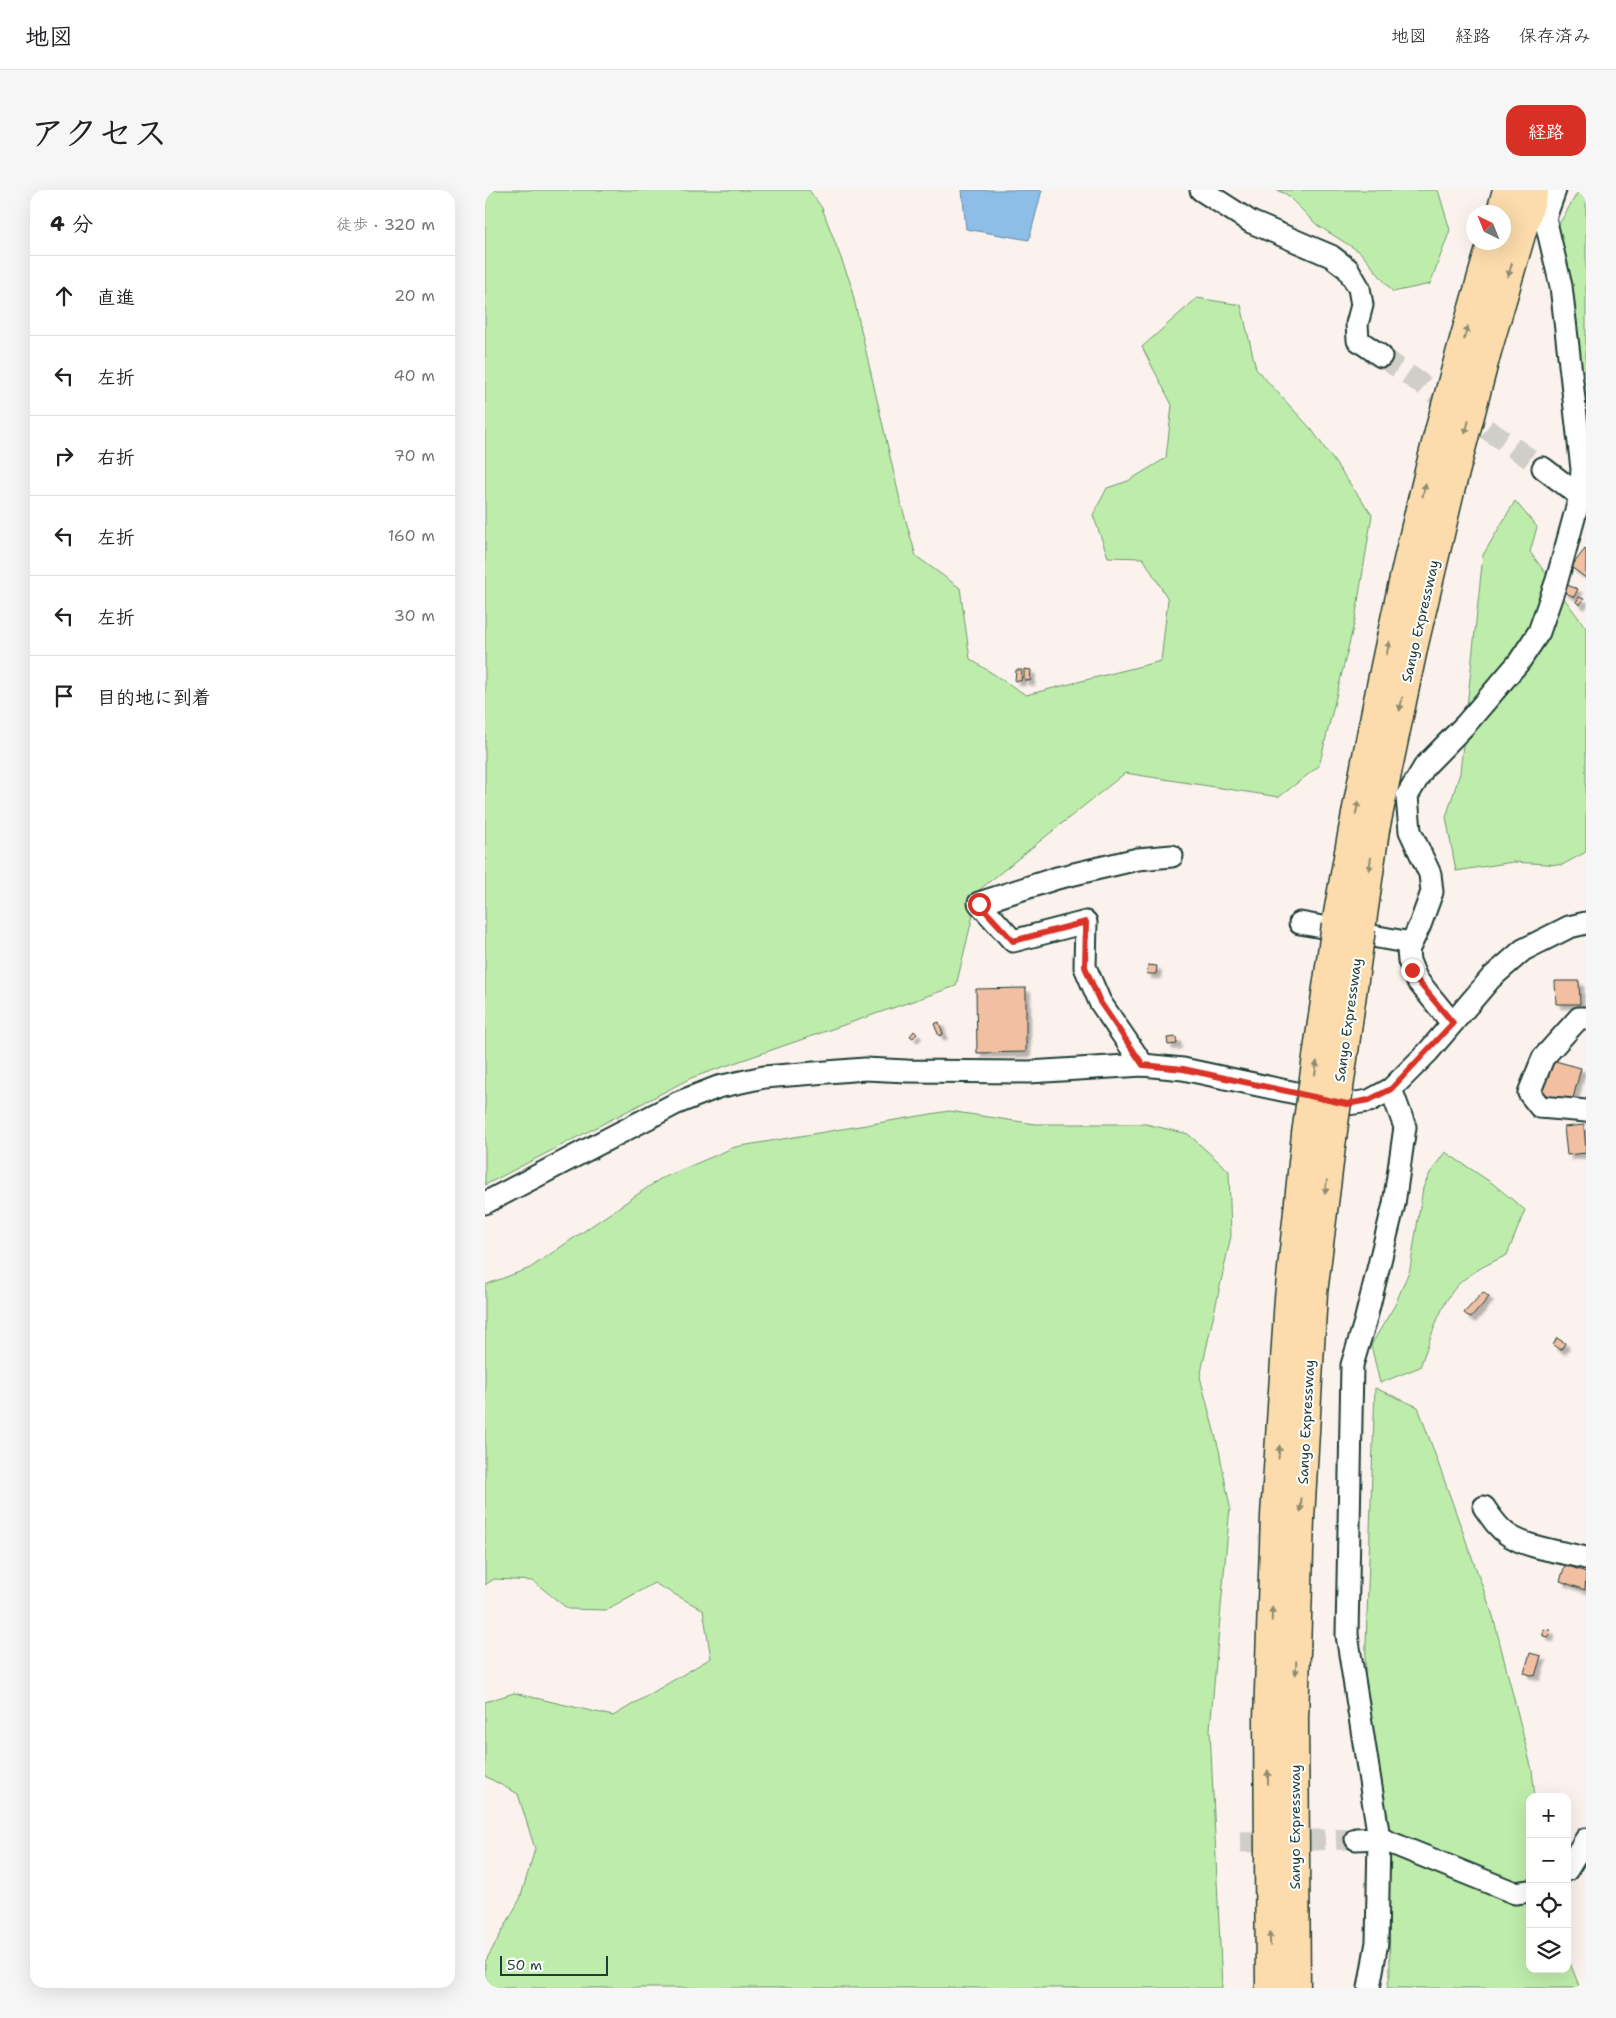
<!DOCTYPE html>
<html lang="ja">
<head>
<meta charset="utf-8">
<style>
  body { margin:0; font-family:"Shantell Sans","Klee One",sans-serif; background:#f6f6f6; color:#202124 }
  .controls { position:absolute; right:15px; bottom:15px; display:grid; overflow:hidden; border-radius:10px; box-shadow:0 5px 20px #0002 }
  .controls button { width:45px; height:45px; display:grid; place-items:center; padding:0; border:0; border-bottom:1px solid #e0e0e0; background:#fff; color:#202124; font:25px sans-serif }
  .compass { position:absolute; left:981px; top:15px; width:45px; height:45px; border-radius:50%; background:#fff; box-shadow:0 5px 20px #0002; rotate:317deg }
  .scale { position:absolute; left:15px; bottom:12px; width:108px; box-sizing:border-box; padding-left:5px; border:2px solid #1f3d34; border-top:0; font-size:14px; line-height:18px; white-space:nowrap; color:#1f3d34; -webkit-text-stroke:4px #fff; paint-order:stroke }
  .stop { position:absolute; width:15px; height:15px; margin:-11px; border:4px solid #d93025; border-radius:50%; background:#fff }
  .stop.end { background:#d93025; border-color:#fff; box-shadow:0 1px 5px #0008 }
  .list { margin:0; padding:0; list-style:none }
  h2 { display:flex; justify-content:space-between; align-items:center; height:65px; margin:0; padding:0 20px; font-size:21px }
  h2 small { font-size:16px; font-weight:400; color:#757577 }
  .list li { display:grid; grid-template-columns:32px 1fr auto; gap:15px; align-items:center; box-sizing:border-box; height:80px; padding:0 20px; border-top:1px solid #e0e0e0 }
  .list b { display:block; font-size:19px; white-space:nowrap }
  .list em { font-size:16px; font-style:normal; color:#757577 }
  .icon { flex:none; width:28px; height:28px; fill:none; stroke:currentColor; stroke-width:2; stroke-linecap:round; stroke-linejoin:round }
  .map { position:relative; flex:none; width:1101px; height:1798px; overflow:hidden; border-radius:15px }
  header { display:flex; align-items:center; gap:30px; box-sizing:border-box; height:70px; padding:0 25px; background:#fff; border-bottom:1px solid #e0e0e0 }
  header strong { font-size:24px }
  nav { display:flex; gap:28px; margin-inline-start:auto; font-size:18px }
  .intro { display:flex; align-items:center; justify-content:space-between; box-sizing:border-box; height:120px; padding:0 30px }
  h1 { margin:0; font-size:35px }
  .button { padding:12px 22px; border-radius:15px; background:#d93025; color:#fff; font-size:18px; font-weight:700 }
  main { display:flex; gap:30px; padding:0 30px }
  aside { flex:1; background:#fff; border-radius:15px; box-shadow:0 5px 20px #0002 }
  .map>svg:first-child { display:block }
  .green { fill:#beedab; stroke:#6e9570 }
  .water { fill:#8cbee8; stroke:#608aa0 }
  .building { fill:#f2bfa3; stroke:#1f3d34; filter:url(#shadow) }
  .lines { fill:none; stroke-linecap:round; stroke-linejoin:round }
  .minor-tunnel { stroke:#d0cec8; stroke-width:21; stroke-dasharray:21 11; stroke-linecap:butt }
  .minor-casing { stroke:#1f3d34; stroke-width:25 }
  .highway-casing { stroke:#1f3d34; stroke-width:31 }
  .minor { stroke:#fff; stroke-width:21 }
  .highway { stroke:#fcdcac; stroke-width:28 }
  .highway-bridge-casing { stroke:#1f3d34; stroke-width:31; stroke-linecap:butt }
  .highway-bridge { stroke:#fcdcac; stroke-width:28 }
  .oneway { fill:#8e8c70 }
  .route { stroke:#d93025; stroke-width:6 }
  .labels { text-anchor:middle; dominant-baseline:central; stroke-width:4; stroke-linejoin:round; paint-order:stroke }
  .street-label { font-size:14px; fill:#1f3d34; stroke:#fff }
</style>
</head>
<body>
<header>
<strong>地図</strong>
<nav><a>地図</a><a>経路</a><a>保存済み</a></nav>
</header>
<div class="intro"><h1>アクセス</h1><a class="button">経路</a></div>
<main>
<aside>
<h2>4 分<small>徒歩 · 320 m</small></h2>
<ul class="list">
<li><svg class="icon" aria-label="ahead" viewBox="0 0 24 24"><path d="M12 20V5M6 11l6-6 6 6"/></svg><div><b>直進</b></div><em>20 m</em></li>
<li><svg class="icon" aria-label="left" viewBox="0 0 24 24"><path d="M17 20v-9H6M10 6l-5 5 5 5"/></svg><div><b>左折</b></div><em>40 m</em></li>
<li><svg class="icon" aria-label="right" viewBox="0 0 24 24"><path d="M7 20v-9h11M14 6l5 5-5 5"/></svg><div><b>右折</b></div><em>70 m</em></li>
<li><svg class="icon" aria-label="left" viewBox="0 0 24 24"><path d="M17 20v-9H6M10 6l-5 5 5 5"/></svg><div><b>左折</b></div><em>160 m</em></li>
<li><svg class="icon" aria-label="left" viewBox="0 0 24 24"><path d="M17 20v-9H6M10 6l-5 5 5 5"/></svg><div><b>左折</b></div><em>30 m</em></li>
<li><svg class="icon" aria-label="arrive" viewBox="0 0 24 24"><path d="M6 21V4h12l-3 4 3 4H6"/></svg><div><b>目的地に到着</b></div></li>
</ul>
</aside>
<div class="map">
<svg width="1101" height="1798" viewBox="0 0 1101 1798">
  <defs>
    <filter id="shadow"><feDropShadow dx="4.5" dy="4.5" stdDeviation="1" flood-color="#0004"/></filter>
  </defs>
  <rect width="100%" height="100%" fill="#fcf2ed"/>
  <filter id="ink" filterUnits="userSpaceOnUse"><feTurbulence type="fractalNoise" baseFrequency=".02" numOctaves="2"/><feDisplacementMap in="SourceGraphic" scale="10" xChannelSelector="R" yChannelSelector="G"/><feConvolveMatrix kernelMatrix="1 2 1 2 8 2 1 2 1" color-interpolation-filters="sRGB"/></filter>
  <g filter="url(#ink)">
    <!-- green -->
    <g class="green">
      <polygon points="0,0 324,0 337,18 365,92 415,310 431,366 475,398 485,469 541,505 676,471 683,409 658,368 623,367 608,325 622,298 643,291 681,268 687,215 657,157 712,108 756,115 771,179 827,240 887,325 870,430 834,576 794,607 640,583 494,700 471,796 206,888 0,995"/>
      <polygon points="791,0 953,0 965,40 945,94 908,102 875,62 832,35 801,4"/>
      <polygon points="1094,0 1101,0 1101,292 1082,89 1073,36"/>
      <polygon points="1030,311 1052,337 1045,362 1101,438 1101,662 1077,675 1028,672 971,681 961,627 975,583 998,365"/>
      <polygon points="464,921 550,934 661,934 703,944 744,981 746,1046 715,1187 734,1260 745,1317 725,1539 737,1798 0,1798 0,1772 35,1709 50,1659 33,1604 0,1586 0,1512 29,1503 128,1526 226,1468 218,1420 169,1393 121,1420 83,1419 48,1391 9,1389 0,1395 0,1095 45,1078 175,989 250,957"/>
      <path d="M960 962 1007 993 1040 1020 1022 1065C1003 1074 980 1084 967 1102 954 1120 943 1155 935 1177L895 1193 886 1155 910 1115 925 1079 938 998 945 983Z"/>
      <polygon points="890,1198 933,1217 1008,1426 1047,1580 1050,1607 1045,1607 1045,1779 1082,1779 1082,1766 1095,1798 902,1798 905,1784 903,1639 880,1483"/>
    </g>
    <!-- water -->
    <polygon class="water" points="477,0 557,0 544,50 481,39"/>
    <!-- building -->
    <g class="building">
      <polygon points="1100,359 1101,360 1101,388 1086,377"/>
      <polygon points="1082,395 1093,399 1089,407 1079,402"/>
      <polygon points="1094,407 1099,409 1095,415 1091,412"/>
      <polygon points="539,479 546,480 545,491 539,490"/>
      <polygon points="531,480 537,480 536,491 530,491"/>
      <polygon points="663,775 672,776 671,784 662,784"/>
      <polygon points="1070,791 1094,791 1095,814 1071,814"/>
      <polygon points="541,798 541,862 492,863 491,799"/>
      <polygon points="454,832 458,844 454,846 449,834"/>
      <polygon points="429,841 432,844 428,848 425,846"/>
      <polygon points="691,847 692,854 683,855 682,848"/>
      <polygon points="1063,869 1096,878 1087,912 1054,903"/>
      <polygon points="1099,935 1101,963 1082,965 1079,937"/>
      <polygon points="998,1102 1004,1107 986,1128 979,1123"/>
      <polygon points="1072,1148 1080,1153 1076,1160 1068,1155"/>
      <polygon points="1080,1375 1101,1382 1100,1400 1075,1391"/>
      <polygon points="1058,1439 1065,1440 1064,1447 1058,1446"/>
      <polygon points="1045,1463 1056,1466 1050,1486 1039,1483"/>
    </g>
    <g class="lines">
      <!-- minor-tunnel -->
      <g class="minor-tunnel">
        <polyline points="896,166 1058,278"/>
        <polyline points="755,1652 871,1649"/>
      </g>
      <defs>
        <g id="minor">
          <polyline points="716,0 766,32 846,66 863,79 874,98 877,115 872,134 873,150 896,166"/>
          <polyline points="1058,278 1095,306 1101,308"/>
          <polyline points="815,733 926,753"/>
          <polyline points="1101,828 1094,828 1058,868 1044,903 1055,917 1101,921"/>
          <polyline points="967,833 932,790 924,771 923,760 935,735 947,702 945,684 925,641 922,606 940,576 981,534 1034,472 1054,442 1072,390 1095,306 1097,279 1076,96 1060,28 1070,0"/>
          <polyline points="658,875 615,812 600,777 601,732 528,751 494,713 572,688 653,669 687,666"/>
          <polyline points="0,1013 192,913 233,897 279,887 380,879 422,881 544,882 658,875 698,879 863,914 884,911 906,899 943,862 1006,788 1038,760 1084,737 1101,733"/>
          <path d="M999 1317C1006 1327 1012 1337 1022 1344 1041 1358 1078 1362 1101 1368"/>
          <polyline points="871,1649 894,1648 1030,1703 1045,1701"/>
          <polyline points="1082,1680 1101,1649"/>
          <polyline points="884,1798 892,1752 894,1648 862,1445 867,1175 880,1132 909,1014 920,937 906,899"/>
        </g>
        <g id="highway">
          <polyline points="1016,22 1022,0"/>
          <path d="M851 735C877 585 906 437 942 290 961 210 984 131 1007 52"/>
          <polyline points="876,739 890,640 929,454 966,297 1002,161 1049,0"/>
          <polyline points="785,1798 783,1529 790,1326 804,1108 821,944"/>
          <polyline points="811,1798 809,1529 815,1328 828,1103 847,948"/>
        </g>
      </defs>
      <!-- minor casing -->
      <use href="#minor" class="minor-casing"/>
      <!-- highway casing -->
      <use href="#highway" class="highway-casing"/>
      <!-- minor -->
      <use href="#minor" class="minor"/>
      <!-- highway -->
      <use href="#highway" class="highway"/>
      <defs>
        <g id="highway-bridge">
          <polyline points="821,944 851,735"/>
          <polyline points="847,948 876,739"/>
        </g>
      </defs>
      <!-- highway-bridge casing -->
      <use href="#highway-bridge" class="highway-bridge-casing"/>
      <!-- highway-bridge -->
      <use href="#highway-bridge" class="highway-bridge"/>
    </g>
    <!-- one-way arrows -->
    <defs><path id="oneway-solid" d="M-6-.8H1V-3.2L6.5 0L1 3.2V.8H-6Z" transform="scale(1.25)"/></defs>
    <g class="oneway">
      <use href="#oneway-solid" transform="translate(1025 80) rotate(106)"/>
      <use href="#oneway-solid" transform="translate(981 143) rotate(-74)"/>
      <use href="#oneway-solid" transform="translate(982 237) rotate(105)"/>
      <use href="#oneway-solid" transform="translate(939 300) rotate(-77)"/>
      <use href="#oneway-solid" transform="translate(903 458) rotate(-79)"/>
      <use href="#oneway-solid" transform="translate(916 514) rotate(102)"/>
      <use href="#oneway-solid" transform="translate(872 618) rotate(-79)"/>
      <use href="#oneway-solid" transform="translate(885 674) rotate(98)"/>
      <use href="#oneway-solid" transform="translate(831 878) rotate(-82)"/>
      <use href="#oneway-solid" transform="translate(841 997) rotate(97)"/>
      <use href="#oneway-solid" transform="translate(794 1262) rotate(-86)"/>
      <use href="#oneway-solid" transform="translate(816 1315) rotate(93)"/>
      <use href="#oneway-solid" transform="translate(787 1424) rotate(-88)"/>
      <use href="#oneway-solid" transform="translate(811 1478) rotate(92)"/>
      <use href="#oneway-solid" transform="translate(783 1587) rotate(-90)"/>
      <use href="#oneway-solid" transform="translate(785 1749) rotate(-91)"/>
    </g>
  </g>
  <g class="lines" filter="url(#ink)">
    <!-- route -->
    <polyline class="route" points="494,714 528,751 601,732 600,777 615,812 658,875 698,879 862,914 884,910 906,899 968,833 932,790 927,780"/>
  </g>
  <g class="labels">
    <!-- street labels -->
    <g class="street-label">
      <text transform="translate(935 431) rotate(-77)">Sanyo Expressway</text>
      <text transform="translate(863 830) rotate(-82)">Sanyo Expressway</text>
      <text transform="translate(821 1232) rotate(-87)">Sanyo Expressway</text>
      <text transform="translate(810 1637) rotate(-90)">Sanyo Expressway</text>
    </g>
  </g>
</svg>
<div class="controls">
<button>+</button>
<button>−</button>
<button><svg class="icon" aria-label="locate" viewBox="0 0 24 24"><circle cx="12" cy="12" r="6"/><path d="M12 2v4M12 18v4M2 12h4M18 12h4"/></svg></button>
<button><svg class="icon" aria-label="layers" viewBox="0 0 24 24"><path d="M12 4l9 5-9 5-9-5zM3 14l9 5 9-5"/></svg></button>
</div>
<svg class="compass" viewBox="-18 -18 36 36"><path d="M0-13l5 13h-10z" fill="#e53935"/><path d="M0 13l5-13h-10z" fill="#757577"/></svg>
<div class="scale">50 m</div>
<div class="stop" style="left:494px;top:714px"></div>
<div class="stop end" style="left:927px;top:780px"></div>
</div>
</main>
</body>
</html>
